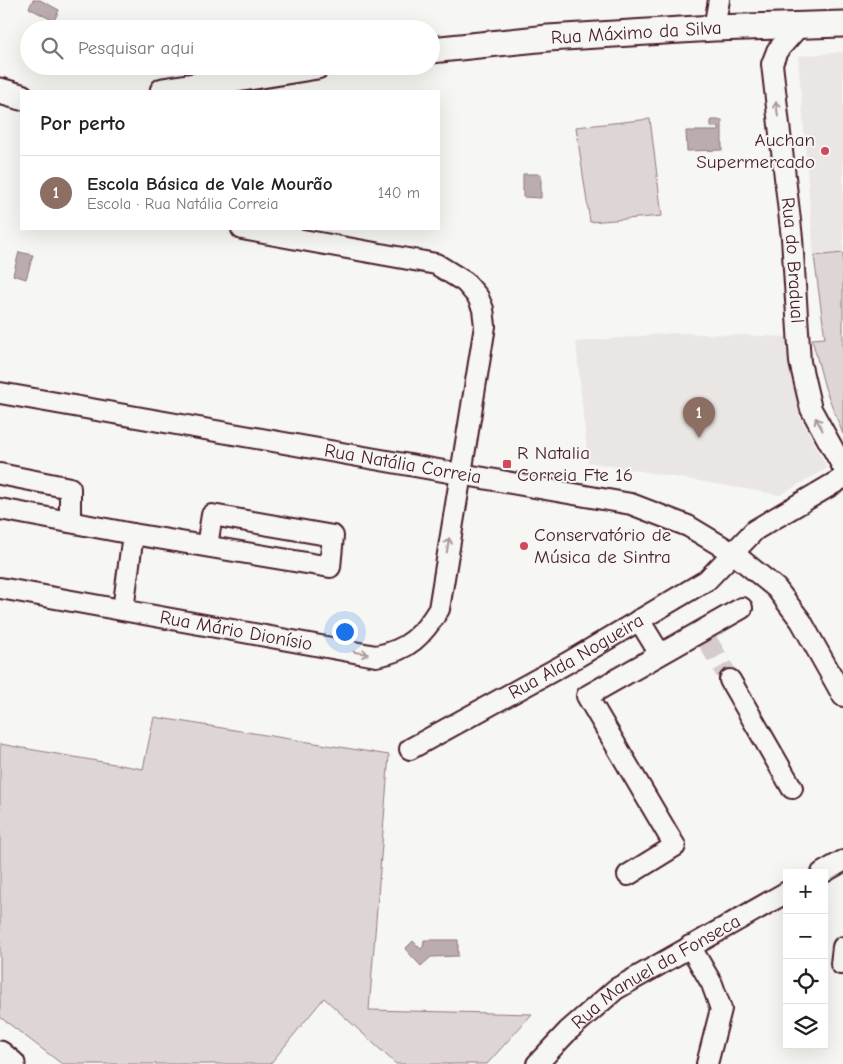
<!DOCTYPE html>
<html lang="pt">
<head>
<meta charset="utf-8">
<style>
  body { margin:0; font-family:"Comic Neue",sans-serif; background:#f2f2f2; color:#222 }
  .controls { position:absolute; right:15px; bottom:15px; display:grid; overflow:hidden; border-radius:0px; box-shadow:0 5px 20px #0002 }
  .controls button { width:45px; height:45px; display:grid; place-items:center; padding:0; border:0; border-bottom:1px solid #e0e0e0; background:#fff; color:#222; font:25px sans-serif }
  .you { position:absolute; left:344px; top:631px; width:18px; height:18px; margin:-12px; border:4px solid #fff; border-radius:50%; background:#1a73e8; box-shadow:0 0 0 8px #1a73e833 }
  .badge { display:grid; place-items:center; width:32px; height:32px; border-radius:50%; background:#0f766e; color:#fff; font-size:16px; font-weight:700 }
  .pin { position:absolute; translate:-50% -41px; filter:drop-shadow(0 1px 2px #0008) }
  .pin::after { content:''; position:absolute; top:26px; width:18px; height:15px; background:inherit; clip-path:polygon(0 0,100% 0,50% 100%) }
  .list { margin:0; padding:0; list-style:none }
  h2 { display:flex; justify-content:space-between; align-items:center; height:65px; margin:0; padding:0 20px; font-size:21px }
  h2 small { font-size:16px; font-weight:400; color:#767676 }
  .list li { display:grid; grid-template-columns:32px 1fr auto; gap:15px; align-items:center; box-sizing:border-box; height:75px; padding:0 20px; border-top:1px solid #e0e0e0 }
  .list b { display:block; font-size:19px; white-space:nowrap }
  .list p { margin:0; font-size:16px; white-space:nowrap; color:#767676 }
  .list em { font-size:16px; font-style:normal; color:#767676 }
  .icon { flex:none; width:28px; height:28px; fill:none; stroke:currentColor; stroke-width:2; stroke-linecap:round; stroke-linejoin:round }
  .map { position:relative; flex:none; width:843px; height:1064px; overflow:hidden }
  .search { position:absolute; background:#fff; box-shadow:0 5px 20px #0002; left:20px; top:20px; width:420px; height:55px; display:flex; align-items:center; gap:12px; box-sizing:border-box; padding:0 18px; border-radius:28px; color:#767676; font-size:19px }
  .panel { position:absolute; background:#fff; box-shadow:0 5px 20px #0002; left:20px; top:90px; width:420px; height:140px; border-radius:0px }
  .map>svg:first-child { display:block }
  .built { fill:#e9e6e3 }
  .green { fill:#ddd6d5; stroke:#947a80 }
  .water { fill:#bbadae; stroke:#8e747a }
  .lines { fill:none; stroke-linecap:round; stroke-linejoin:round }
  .minor-tunnel { stroke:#d4cbca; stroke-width:20; stroke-dasharray:20 10; stroke-linecap:butt }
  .minor-casing { stroke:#4a1f2b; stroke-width:24 }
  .tertiary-casing { stroke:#4a1f2b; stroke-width:29 }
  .minor { stroke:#f6f6f2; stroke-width:20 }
  .tertiary { stroke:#f6f6f2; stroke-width:25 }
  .oneway { stroke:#a99598 }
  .poi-dot { fill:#d1495b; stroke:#f6f6f2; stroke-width:2 }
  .labels { text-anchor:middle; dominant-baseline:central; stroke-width:4; stroke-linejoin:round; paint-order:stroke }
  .street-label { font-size:19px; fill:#4a1f2b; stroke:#f6f6f2 }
  .poi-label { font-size:19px; fill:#4a1f2b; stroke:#f6f6f2; text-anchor:start }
</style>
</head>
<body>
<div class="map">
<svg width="843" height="1064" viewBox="0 0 843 1064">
  <rect width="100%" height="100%" fill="#f6f6f2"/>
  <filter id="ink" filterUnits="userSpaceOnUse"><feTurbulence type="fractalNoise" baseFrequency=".02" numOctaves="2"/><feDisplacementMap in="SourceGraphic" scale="10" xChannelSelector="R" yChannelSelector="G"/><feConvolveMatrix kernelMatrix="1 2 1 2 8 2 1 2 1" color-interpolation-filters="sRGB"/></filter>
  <g filter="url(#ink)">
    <!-- built -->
    <g class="built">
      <polygon points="843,52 843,253 814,256 798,56"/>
      <polygon points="674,333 791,337 799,414 827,468 780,495 588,462 576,342"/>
    </g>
    <!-- green -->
    <g class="green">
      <polygon points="650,119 662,216 590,222 576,127"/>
      <polygon points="843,253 843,434 825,388 812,339 825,338 814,256"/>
      <polygon points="154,717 389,755 369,1010 532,1014 487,1064 396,1064 324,998 270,1064 62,1064 0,1017 0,744 143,769"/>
    </g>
    <!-- water -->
    <g class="water">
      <polygon points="33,0 40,0 59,10 54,21 29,8"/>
      <polygon points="711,120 722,120 722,150 687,151 686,131 719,131 719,127 711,127"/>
      <polygon points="523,174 541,174 541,198 523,197"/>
      <polygon points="19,252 33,255 26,279 13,275"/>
      <polygon points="424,940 458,940 458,956 431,957 421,966 405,949 413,941 421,949 423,947"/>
    </g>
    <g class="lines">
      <!-- minor-tunnel -->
      <polyline class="minor-tunnel" points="707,640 730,680"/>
      <defs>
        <g id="minor">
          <path id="s1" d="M800 25 777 51 772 64 792 238 800 362 811 409 843 467"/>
          <polyline points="714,28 719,0"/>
          <path id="s2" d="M0 393 631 504 688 526 733 553 776 588 801 621 843 696"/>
          <polyline points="0,474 70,488 70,522"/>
          <polyline points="0,509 133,534 123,610"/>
          <polyline points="133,534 330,567 333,536 212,515 207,546"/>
          <path id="s3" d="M0 588 376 656C408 651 423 635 439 609L485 326 483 309 478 297 465 282 436 264 242 229"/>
          <polyline points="639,620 660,654"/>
          <polyline points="730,680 792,788"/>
          <path id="s4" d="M410 749 567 663 707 580 755 530 843 478"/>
          <polyline points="822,873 843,861"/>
          <polyline points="628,875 675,846 587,696 742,608"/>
          <polyline points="690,946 712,984 721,1009 707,1064"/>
          <polyline points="843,947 841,964 843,964"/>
          <path id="s5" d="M537 1064 568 1031 616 989 787 892"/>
        </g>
        <g id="tertiary">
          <path id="s6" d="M431 50 548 38 714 28 843 24"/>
          <polyline points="0,91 21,97"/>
          <polyline points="163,91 317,66"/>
          <polyline points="0,1054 12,1064"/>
        </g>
      </defs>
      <!-- minor casing -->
      <use href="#minor" class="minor-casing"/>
      <!-- tertiary casing -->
      <use href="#tertiary" class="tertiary-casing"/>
      <!-- minor -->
      <use href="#minor" class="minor"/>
      <!-- tertiary -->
      <use href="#tertiary" class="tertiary"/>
    </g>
    <!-- one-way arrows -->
    <defs><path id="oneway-shaft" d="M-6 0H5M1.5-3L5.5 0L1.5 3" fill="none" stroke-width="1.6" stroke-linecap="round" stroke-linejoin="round" transform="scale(1.25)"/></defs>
    <g class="oneway">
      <use href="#oneway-shaft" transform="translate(777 109) rotate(-97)"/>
      <use href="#oneway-shaft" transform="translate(819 424) rotate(-119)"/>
      <use href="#oneway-shaft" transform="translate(448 545) rotate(-81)"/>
      <use href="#oneway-shaft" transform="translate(361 653) rotate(10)"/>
    </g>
  </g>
  <!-- markers -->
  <g class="poi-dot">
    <circle cx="825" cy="151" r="5"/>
    <rect x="502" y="459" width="10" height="10" rx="2.5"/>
    <circle cx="524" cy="546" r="5"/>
  </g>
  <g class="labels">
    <!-- street labels -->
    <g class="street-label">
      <text stroke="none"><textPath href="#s6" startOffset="206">Rua Máximo da Silva</textPath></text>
      <text stroke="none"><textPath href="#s1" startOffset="246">Rua do Bradual</textPath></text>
      <text stroke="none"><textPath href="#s2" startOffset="409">Rua Natália Correia</textPath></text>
      <text stroke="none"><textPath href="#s3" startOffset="240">Rua Mário Dionísio</textPath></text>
      <text stroke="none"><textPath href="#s4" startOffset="190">Rua Alda Nogueira</textPath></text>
      <text stroke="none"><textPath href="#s5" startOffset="152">Rua Manuel da Fonseca</textPath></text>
    </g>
    <!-- poi labels -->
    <g class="poi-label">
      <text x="815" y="140" text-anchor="end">Auchan<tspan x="815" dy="22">Supermercado</tspan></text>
      <text x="517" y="453">R Natalia<tspan x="517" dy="22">Correia Fte 16</tspan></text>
      <text x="534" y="535">Conservatório de<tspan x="534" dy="22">Música de Sintra</tspan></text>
    </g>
  </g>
</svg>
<div class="controls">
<button>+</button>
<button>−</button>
<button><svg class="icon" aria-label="locate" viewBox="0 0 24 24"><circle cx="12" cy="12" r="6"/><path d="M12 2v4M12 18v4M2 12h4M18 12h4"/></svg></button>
<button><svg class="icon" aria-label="layers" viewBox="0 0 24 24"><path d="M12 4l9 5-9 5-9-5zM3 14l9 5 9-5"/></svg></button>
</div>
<div class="you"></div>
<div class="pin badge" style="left:699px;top:438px;background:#8d6e63">1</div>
<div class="search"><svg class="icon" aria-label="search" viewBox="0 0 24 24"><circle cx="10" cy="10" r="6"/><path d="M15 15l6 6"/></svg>Pesquisar aqui</div>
<section class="panel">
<h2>Por perto<small></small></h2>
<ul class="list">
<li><span class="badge" style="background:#8d6e63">1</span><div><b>Escola Básica de Vale Mourão</b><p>Escola · Rua Natália Correia</p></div><em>140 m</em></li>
</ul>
</section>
</div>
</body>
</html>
